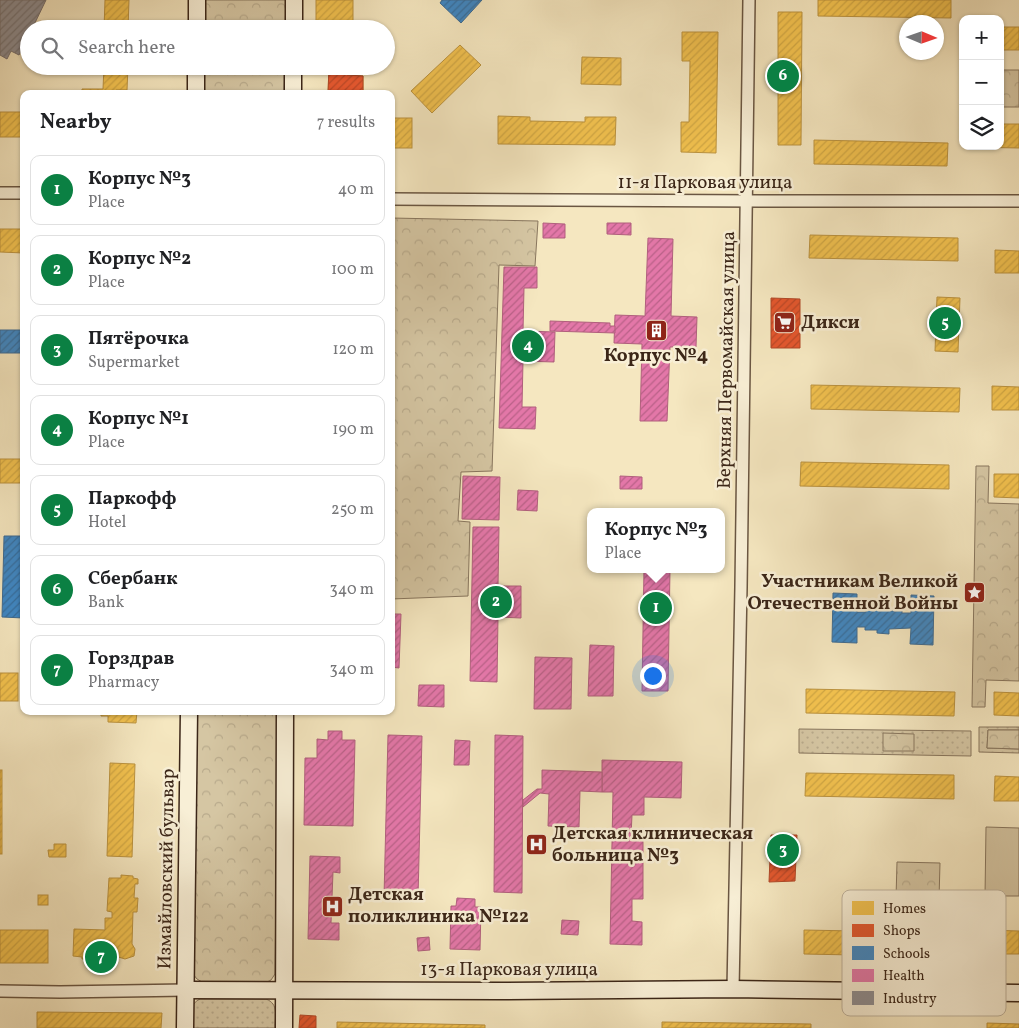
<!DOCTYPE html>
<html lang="en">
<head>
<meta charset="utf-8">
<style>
  body { margin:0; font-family:Vollkorn,serif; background:#f2f2f2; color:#202124 }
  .controls { position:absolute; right:15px; top:15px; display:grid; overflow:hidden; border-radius:10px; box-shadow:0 1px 4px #0004 }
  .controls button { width:45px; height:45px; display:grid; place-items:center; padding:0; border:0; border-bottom:1px solid #e0e0e0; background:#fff; color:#202124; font:25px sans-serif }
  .compass { position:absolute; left:899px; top:15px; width:45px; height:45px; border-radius:50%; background:#fff; box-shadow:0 1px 4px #0004; rotate:92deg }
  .you { position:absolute; left:652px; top:675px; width:18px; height:18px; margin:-12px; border:4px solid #fff; border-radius:50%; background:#1a73e8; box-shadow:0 0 0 8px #1a73e833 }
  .badge { display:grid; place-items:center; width:32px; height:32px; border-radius:50%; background:#0b8043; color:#fff; font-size:16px; font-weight:700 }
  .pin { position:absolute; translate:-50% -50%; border:2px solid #fff; box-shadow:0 1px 5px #0006 }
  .popup { position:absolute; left:587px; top:508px; width:138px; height:65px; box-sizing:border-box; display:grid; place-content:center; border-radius:10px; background:#fff; filter:drop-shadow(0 1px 4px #0005); font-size:16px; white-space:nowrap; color:#757577 }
  .popup b { font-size:19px; color:#202124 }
  .popup::after { content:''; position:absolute; left:50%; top:100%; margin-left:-10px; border:10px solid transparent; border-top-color:#fff }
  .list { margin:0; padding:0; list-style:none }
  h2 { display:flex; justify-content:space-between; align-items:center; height:65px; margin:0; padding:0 20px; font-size:21px }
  h2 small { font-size:16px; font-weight:400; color:#757577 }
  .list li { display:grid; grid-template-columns:32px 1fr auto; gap:15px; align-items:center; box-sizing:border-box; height:70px; margin:0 10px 10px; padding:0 10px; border:1px solid #e0e0e0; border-radius:10px }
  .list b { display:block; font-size:19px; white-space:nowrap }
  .list p { margin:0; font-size:16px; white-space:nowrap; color:#757577 }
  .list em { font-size:16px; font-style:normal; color:#757577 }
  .icon { flex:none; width:28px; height:28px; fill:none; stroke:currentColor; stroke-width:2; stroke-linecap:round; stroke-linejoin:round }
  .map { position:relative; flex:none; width:1019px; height:1028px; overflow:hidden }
  .search { position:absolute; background:#fff; box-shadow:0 1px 4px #0004; left:20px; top:20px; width:375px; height:55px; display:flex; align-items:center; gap:12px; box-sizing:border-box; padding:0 18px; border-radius:28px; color:#757577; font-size:19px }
  .panel { position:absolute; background:#fff; box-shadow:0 1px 4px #0004; left:20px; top:90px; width:375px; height:625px; border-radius:10px }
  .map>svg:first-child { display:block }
  .grass { fill:url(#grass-dots); stroke:#88765e }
  .forest { fill:url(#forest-crowns); stroke:#88765e }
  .garden { fill:#d5c6a3; stroke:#88765e }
  .homes { fill:url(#homes-hatch); stroke:#bb923e }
  .shops { fill:url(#shops-hatch); stroke:#b14827 }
  .schools { fill:url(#schools-hatch); stroke:#3e6b91 }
  .health { fill:url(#health-hatch); stroke:#b15f7d }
  .industry { fill:url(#industry-hatch); stroke:#746e6d }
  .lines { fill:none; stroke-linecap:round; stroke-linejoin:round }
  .street-casing { stroke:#6a5642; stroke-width:14 }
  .secondary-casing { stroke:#3b2618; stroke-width:19 }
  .street { stroke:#f8efd6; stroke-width:11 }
  .secondary { stroke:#f8efd6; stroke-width:16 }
  .labels { text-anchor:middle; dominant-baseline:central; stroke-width:5; stroke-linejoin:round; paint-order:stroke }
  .street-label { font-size:19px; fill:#3b2618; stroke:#f8efd6 }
  .poi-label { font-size:19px; font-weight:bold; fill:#3b2618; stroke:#f8efd6; text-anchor:start }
  .key { fill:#f8efd6; stroke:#bfb39d; stroke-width:1 }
  .key-label { font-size:14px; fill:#3b2618 }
</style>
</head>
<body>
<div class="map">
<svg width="1019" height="1028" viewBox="0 0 1019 1028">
  <defs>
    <pattern id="grass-dots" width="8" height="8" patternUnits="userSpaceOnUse" patternTransform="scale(1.25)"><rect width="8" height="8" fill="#d5c6a3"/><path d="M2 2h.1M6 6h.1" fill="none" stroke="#b8aa8c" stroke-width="1.8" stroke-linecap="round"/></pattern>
    <pattern id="forest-crowns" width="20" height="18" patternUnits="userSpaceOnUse" patternTransform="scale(1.25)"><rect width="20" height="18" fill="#d5c6a3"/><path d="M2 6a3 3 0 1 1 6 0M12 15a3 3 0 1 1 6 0" fill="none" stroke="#b8aa8c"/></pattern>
    <pattern id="homes-hatch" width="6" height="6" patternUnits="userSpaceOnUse" patternTransform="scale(1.25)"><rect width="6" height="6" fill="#f2c14e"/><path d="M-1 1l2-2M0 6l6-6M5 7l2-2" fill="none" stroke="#d0a643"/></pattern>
    <pattern id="shops-hatch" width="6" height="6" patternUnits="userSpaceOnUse" patternTransform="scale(1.25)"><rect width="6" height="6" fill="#e4572e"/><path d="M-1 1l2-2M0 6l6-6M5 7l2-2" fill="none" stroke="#ba4826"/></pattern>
    <pattern id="schools-hatch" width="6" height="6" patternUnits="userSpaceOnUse" patternTransform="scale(1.25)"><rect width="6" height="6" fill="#3f88c5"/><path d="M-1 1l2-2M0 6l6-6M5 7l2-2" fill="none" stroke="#366f9f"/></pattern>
    <pattern id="health-hatch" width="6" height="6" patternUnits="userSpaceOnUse" patternTransform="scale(1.25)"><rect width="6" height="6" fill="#e377a8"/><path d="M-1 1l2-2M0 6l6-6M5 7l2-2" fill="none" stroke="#b96188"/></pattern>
    <pattern id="industry-hatch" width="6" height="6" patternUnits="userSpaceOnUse" patternTransform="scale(1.25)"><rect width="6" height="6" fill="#8d8d92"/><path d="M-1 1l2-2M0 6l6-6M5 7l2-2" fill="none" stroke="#747376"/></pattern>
  </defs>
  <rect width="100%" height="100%" fill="#f5e7c0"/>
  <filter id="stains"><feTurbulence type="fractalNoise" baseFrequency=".004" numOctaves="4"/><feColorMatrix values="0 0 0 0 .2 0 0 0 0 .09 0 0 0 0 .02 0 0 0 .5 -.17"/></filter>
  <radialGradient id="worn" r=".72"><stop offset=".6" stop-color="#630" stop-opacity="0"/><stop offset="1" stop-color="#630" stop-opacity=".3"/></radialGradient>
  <!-- grass -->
  <g class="grass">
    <polygon points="979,727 1019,727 1019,730 988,730 987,748 1019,749 1019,753 979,752"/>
    <polygon points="799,729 971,731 971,756 799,753"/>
    <path d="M200 999H266C279 1004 275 1016 275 1028H191C191 1016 188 1005 200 999Z"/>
  </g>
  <!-- forest -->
  <g class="forest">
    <polygon points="204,0 286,0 285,29 204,29"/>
    <polygon points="203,66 285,66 284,94 203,94"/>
    <rect x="1000" y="70" width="19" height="37"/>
    <polygon points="391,218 538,221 535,266 499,265 492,471 461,472 458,521 470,522 468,596 391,599"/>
    <polygon points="976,466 989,466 988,503 1019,504 1019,681 986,680 985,707 972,707"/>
    <polygon points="196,711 278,711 275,974 271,980 265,983 202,982 197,979 193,974"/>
    <polygon points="988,730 1019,730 1019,749 987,748"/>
    <polygon points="883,733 914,734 914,751 883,751"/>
    <polygon points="897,862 940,863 939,899 896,898"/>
  </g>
  <!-- garden -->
  <polygon class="garden" points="986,827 1019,828 1019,896 985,896"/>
  <!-- homes -->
  <g class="homes">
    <polygon points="105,0 129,0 128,29 104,29"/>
    <rect x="316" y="0" width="37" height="29"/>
    <polygon points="818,0 951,0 951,18 818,16"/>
    <polygon points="778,12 802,12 801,145 778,145"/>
    <rect x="1000" y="27" width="19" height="23"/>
    <polygon points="682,32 718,32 716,153 681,152 681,122 689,122 690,61 682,61"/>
    <polygon points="460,45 481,65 432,113 411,91"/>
    <polygon points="582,57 621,58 621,85 581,84"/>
    <polygon points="104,66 128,66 127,90 116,90 116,94 82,94 82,89 103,89"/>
    <polygon points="329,66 347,66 347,75 363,76 363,94 328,94"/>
    <rect x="0" y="112" width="24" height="25"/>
    <polygon points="498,116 530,117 530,121 585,122 585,117 616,117 615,145 498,144"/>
    <rect x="391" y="118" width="21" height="30"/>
    <polygon points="1000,124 1019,124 1019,148 968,147 1000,146"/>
    <polygon points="814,140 948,143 947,166 814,164"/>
    <polygon points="0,229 24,229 24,253 0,252"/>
    <polygon points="810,235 958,238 958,261 809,258"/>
    <polygon points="995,250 1019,251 1019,273 995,273"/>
    <polygon points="937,297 960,298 958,352 935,351"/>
    <polygon points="811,385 960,388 959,412 811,409"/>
    <polygon points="992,386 1019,387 1019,410 992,410"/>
    <rect x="0" y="459" width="24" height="24"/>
    <polygon points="801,462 949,465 949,489 800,486"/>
    <polygon points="994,474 1019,474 1019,498 994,497"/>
    <rect x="0" y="673" width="18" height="28"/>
    <polygon points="806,689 955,692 954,716 806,713"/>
    <polygon points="994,692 1019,693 1019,716 994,715"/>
    <polygon points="101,711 137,711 136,723 108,722 108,716 101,716"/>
    <polygon points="110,763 135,764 132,857 107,856"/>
    <rect x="0" y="770" width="2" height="84"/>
    <polygon points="806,773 954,775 954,799 805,796"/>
    <polygon points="995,776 1019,777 1019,801 994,801"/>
    <polygon points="54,844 66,844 66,857 49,857 48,850 54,850"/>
    <polygon points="121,875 133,876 133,878 138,879 138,884 135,884 134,898 138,898 137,912 133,912 132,944 135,949 134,956 125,959 115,956 115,960 82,959 82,957 73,956 74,929 105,930 105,918 112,918 112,912 107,911 109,878 121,878"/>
    <rect x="38" y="895" width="10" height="10"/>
    <rect x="0" y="930" width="48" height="33"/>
    <polygon points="804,930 953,933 952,957 804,954"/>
    <polygon points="987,930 1019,931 1019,954 987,954"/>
    <polygon points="37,1012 162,1013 161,1028 37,1028"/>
    <polygon points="337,1022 485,1025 485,1028 337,1028"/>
    <polygon points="662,1022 811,1024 811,1028 662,1028"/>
    <polygon points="987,1023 1019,1024 1019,1028 987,1028"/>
  </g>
  <!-- shops -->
  <g class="shops">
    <polygon points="329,66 347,66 347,75 363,76 363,94 328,94"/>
    <polygon points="771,298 800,299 800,348 771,348"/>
    <polygon points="771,835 797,835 795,881 769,882"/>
    <polygon points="300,1015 316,1016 316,1028 299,1028"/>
  </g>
  <!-- schools -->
  <g class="schools">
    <polygon points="442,0 482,0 461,23 440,3"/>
    <rect x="0" y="330" width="24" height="23"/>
    <polygon points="4,536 24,536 24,618 2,617"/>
    <polygon points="833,593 857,594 857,612 866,612 866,610 878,610 878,606 890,606 890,611 902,611 902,613 911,613 911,595 934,596 933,645 910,644 911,628 889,629 889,634 877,633 877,630 865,630 865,627 857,627 857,643 832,642"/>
  </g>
  <!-- health -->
  <g class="health">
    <polygon points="543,223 565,224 565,238 543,238"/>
    <polygon points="607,223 631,223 631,235 607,234"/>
    <polygon points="648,238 673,239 671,316 697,317 696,347 670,347 667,421 640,421 642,344 614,343 615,315 645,316"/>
    <polygon points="504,267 537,267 537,288 524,288 523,331 555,332 554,362 523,361 522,407 536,407 535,429 499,428"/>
    <polygon points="550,321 610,323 610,326 615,326 615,333 550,331"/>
    <polygon points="463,476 500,477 499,520 462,519"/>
    <polygon points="620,476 642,477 642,489 620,489"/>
    <polygon points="518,490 538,491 537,511 517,510"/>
    <polygon points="473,527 499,527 498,586 521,586 521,618 498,617 497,682 470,681"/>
    <polygon points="644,569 670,569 668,691 642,691"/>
    <polygon points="391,614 401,614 399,668 391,667"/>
    <polygon points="590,645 614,646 613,696 588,696"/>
    <polygon points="535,657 572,658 571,709 534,709"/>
    <polygon points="419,685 444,685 444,707 418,706"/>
    <polygon points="328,731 342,731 342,740 355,740 353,826 304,825 305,758 317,758 317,739 328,740"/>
    <polygon points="388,735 422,736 418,898 384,897"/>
    <polygon points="495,735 523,736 522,893 494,892"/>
    <polygon points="455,740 470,741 469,765 454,765"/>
    <polygon points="602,760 682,762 681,798 644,797 644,815 632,815 631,836 643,836 643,899 632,899 632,921 642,922 642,945 610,944 613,792 602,792"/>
    <polygon points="542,770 602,772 602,792 580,791 579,827 548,826 549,794 540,793 523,807 523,800 537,789 542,789"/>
    <polygon points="310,856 340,857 340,873 333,872 331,923 339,923 339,940 308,939"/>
    <polygon points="457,898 475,899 475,907 481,907 480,950 450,949 451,906 456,906"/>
    <polygon points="562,920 579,921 578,935 561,934"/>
    <polygon points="429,937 430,950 418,951 417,938"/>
  </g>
  <!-- industry -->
  <polygon class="industry" points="0,0 46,0 32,29 29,29 29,36 19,55 11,51 7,59 0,55"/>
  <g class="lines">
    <defs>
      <g id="street">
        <polyline points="0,193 24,193"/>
        <polyline points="391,199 760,201 1019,201"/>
        <polyline points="733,989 741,587 749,0"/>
        <polyline points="0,991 60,992 186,990"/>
      </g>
      <g id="secondary">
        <polyline points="197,29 197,0"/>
        <polyline points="294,29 294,0"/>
        <polyline points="196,94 196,66"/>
        <polyline points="293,94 293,66"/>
        <polyline points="186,990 501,991 733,989 1019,993"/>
        <polyline points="185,1028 189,711"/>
        <polyline points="284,1028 285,711"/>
      </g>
    </defs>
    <!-- street casing -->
    <use href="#street" class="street-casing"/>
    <!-- secondary casing -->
    <use href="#secondary" class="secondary-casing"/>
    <!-- street -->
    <use href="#street" class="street"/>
    <!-- secondary -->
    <use href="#secondary" class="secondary"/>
  </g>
  <!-- icons -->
  <defs>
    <symbol id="supermarket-square" viewBox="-11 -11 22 22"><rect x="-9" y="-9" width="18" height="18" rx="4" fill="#8f2418" stroke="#f8efd6"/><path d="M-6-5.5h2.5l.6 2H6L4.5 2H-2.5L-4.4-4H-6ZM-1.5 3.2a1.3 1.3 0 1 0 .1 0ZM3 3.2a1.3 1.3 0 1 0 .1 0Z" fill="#fff"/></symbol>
    <symbol id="building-square" viewBox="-11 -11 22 22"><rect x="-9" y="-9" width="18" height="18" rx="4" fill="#8f2418" stroke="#f8efd6"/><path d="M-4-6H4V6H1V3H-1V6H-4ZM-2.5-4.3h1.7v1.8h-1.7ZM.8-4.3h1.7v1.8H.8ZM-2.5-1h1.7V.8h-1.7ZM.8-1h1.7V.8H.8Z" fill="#fff"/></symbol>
    <symbol id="sight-square" viewBox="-11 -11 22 22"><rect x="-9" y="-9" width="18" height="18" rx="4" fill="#8f2418" stroke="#f8efd6"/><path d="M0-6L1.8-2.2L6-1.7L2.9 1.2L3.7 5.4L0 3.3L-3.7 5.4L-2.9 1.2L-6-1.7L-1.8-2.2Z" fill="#fff"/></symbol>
    <symbol id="hospital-square" viewBox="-11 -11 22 22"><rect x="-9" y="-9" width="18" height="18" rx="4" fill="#8f2418" stroke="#f8efd6"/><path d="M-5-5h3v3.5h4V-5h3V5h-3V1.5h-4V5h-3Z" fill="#fff"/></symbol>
  </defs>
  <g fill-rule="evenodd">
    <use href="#supermarket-square" x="772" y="310" width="25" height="25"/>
    <use href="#building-square" x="644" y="318" width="25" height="25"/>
    <use href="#sight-square" x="962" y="580" width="25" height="25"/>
    <use href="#hospital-square" x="524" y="832" width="25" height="25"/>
    <use href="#hospital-square" x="320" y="894" width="25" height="25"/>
  </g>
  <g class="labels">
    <!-- street labels -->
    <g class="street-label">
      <text x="705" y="183">11-я Парковая улица</text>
      <text transform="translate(727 360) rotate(-89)">Верхняя Первомайская улица</text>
      <text transform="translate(167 869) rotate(-89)">Измайловский бульвар</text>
      <text x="509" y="970">13-я Парковая улица</text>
    </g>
    <!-- poi labels -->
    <g class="poi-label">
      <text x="801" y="323">Дикси</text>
      <text x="656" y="356" text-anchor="middle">Корпус №4</text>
      <text x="958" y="582" text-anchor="end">Участникам Великой<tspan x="958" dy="22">Отечественной Войны</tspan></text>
      <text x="552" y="834">Детская клиническая<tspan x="552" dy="22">больница №3</tspan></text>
      <text x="348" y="895">Детская<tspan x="348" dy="22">поликлиника №122</tspan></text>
    </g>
  </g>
  <!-- legend -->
  <rect x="842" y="890" width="164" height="126" rx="8" class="key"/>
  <rect x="852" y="901" width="22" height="14" fill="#f2c14e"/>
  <rect x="852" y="924" width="22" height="13" fill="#e4572e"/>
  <rect x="852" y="946" width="22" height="14" fill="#3f88c5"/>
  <rect x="852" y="969" width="22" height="13" fill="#e377a8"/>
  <rect x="852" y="991" width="22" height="14" fill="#8d8d92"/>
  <g class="key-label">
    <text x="883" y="913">Homes</text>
    <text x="883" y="935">Shops</text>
    <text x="883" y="958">Schools</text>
    <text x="883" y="980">Health</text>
    <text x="883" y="1003">Industry</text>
  </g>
  <rect width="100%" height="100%" filter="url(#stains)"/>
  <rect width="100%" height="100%" fill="url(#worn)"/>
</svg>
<div class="controls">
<button>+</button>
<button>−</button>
<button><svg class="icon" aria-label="layers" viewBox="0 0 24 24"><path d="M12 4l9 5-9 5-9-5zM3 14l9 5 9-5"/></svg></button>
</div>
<svg class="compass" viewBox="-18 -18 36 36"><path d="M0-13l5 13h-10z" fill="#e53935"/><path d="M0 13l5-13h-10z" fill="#757577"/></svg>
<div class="you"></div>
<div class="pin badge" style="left:656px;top:608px">1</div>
<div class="popup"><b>Корпус №3</b>Place</div>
<div class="pin badge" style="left:496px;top:602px">2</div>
<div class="pin badge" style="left:783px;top:850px">3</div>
<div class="pin badge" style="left:528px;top:346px">4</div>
<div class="pin badge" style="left:945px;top:323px">5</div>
<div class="pin badge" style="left:783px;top:76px">6</div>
<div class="pin badge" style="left:101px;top:957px">7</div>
<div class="search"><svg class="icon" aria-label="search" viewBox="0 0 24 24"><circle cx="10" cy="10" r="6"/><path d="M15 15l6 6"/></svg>Search here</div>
<section class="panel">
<h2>Nearby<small>7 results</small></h2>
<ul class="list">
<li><span class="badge">1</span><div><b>Корпус №3</b><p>Place</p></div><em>40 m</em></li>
<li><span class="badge">2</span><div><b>Корпус №2</b><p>Place</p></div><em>100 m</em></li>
<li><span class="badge">3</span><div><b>Пятёрочка</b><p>Supermarket</p></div><em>120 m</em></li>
<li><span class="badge">4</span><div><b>Корпус №1</b><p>Place</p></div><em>190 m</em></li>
<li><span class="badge">5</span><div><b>Паркофф</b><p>Hotel</p></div><em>250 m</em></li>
<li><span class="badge">6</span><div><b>Сбербанк</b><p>Bank</p></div><em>340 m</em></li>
<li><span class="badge">7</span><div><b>Горздрав</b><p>Pharmacy</p></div><em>340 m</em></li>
</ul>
</section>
</div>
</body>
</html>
